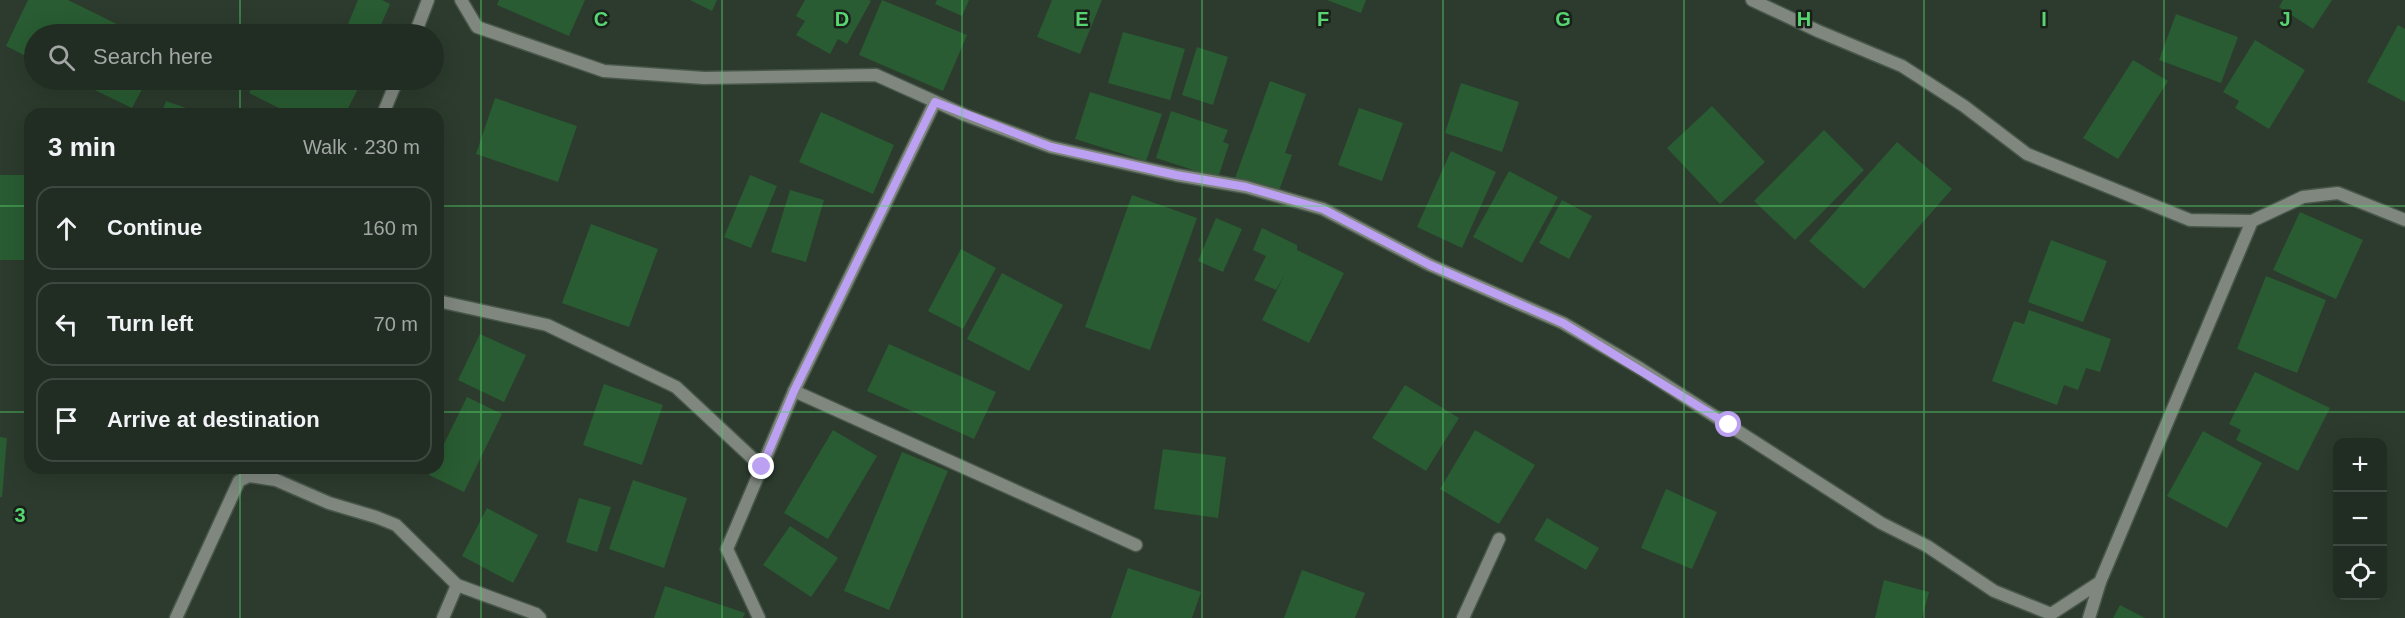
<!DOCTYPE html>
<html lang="en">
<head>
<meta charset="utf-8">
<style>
  body { margin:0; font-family:Arial,sans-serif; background:#29342a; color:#f1f3f6 }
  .controls { position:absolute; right:18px; bottom:18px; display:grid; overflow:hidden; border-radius:12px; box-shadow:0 6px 24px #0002 }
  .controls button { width:54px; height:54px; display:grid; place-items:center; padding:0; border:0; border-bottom:2px solid #3e4840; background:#212c22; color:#f1f3f6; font:30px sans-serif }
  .stop { position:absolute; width:18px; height:18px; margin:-14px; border:4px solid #bca0f2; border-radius:50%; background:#fff }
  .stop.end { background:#bca0f2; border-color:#fff; box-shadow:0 2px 6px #0008 }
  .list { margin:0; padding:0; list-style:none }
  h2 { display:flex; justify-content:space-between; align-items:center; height:78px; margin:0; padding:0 24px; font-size:26px }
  h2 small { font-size:20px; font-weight:400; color:#a2a7a5 }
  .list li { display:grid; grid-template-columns:39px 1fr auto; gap:18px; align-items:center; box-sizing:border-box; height:84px; margin:0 12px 12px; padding:0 12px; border:2px solid #3e4840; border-radius:18px }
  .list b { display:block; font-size:22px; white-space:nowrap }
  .list em { font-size:20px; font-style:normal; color:#a2a7a5 }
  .icon { flex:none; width:33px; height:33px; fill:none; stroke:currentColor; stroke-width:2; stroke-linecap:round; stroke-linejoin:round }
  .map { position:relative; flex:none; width:2405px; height:618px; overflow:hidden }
  .search { position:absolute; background:#212c22; box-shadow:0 6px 24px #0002; left:24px; top:24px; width:420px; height:66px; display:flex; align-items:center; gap:15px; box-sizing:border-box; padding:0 21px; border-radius:33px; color:#a2a7a5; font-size:22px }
  .panel { position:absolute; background:#212c22; box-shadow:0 6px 24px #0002; left:24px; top:108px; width:420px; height:366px; border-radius:18px }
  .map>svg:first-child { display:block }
  .building { fill:#295c32 }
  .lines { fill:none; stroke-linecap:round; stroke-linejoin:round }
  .street-casing { stroke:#49574a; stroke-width:15 }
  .street { stroke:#7f877f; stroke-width:12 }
  .route { stroke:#bca0f2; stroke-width:8 }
  .grid { fill:none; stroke:#57d570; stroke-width:1.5; stroke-opacity:0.55 }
  .grid-label { font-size:20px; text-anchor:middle; font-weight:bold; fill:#57d570; stroke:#19201a; stroke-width:5; stroke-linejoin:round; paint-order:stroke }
</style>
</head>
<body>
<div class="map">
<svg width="2405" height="618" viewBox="0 0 2405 618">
  <rect width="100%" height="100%" fill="#2c3b2d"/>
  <!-- building -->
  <g class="building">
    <polygon points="28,0 68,0 137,34 34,34 34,60 6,46"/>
    <polygon points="358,0 382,0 390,4 377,34 348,24"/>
    <polygon points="499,0 585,0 569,36 497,5"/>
    <polygon points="690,0 717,0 712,11"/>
    <polygon points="805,0 869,0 871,1 847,44 838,39 830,54 796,35 805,21 796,16"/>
    <polygon points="882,0 967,35 943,91 859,55"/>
    <polygon points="937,0 969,0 962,16 935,4"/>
    <polygon points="1052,0 1102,0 1080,54 1037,37"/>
    <polygon points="1327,0 1366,0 1361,13"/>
    <polygon points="2283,0 2332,0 2313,29 2279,7"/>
    <polygon points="2176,14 2238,37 2221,83 2159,60"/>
    <polygon points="2398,25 2405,29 2405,102 2367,82"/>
    <polygon points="1123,32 1185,49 1170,100 1108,83"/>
    <polygon points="2255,40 2305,70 2269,129 2235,108 2239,101 2223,92"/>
    <polygon points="1197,47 1228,57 1213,105 1182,95"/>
    <polygon points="2133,60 2168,81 2118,159 2083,138"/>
    <polygon points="74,80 147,80 132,108"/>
    <polygon points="256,80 350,80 360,85 345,114 291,114 249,93"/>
    <polygon points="1270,81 1306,94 1285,153 1292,155 1277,196 1234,181"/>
    <polygon points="1461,83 1519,102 1502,152 1445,133"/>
    <polygon points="1090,92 1162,114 1146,161 1075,139"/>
    <polygon points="495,98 577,126 558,182 476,154"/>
    <polygon points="166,101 203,114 161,114"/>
    <polygon points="1712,106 1765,162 1720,204 1667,148"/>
    <polygon points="1359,108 1403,123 1382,181 1338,165"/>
    <polygon points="1171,111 1228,130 1223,142 1229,144 1218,178 1156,158"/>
    <polygon points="821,112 894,145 873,194 799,162"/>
    <polygon points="1824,130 1864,170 1795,240 1754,201"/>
    <polygon points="1897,142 1952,189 1864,289 1809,241"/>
    <polygon points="1451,151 1496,172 1462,248 1417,227"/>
    <polygon points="1509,171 1558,197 1522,263 1473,237"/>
    <rect x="0" y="175" width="30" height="85"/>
    <polygon points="750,175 777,186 751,248 724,237"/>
    <polygon points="790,190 824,200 806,262 771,252"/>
    <polygon points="1132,195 1197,218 1150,350 1085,327"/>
    <polygon points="1562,200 1592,216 1569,259 1539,243"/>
    <polygon points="2300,212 2363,240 2336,299 2273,270"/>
    <polygon points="1216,218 1242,229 1223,272 1198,261"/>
    <polygon points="591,224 658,249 629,327 562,303"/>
    <polygon points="1262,228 1297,245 1297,250 1344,273 1309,343 1262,320 1285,274 1276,290 1254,280 1266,256 1253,250"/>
    <polygon points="2051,240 2107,261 2083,322 2028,302"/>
    <polygon points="961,249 996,268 963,329 928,311"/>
    <polygon points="1002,273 1063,305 1029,371 967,339"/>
    <polygon points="2266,276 2326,300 2297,373 2237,349"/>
    <polygon points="2029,310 2111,339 2100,372 2086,368 2078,390 2064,385 2057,405 1992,381 2014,321 2024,324"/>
    <polygon points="480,334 526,355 504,402 458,380"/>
    <polygon points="889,344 996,392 974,439 867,391"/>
    <polygon points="2255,372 2330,408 2298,471 2236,440 2241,430 2229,424"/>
    <polygon points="604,384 663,405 642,465 583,445"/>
    <polygon points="1405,385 1459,418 1426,471 1372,438"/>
    <polygon points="467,397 502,414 464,492 429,475 432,468 438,468 438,456"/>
    <polygon points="833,430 877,456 828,539 784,513"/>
    <polygon points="1475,430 1535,465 1499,524 1440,489"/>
    <polygon points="2203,431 2262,463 2227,528 2167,496"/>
    <polygon points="0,437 7,438 2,497 0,497"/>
    <polygon points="1163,449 1226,457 1218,518 1154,509"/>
    <polygon points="902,452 948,471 889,610 844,591"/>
    <polygon points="633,480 687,498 664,568 609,549"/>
    <polygon points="1666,489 1717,512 1692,569 1641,548"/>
    <polygon points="579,498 611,507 597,552 566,542"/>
    <polygon points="487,508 538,535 513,583 462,556"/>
    <polygon points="1547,518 1599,548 1586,570 1534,540"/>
    <polygon points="790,526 838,558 811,597 763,565"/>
    <polygon points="1128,568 1201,592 1192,618 1111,618"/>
    <polygon points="1302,570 1365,593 1355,618 1284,618"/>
    <polygon points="1884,580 1929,592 1922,618 1875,618"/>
    <polygon points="665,586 745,613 743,618 654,618"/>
    <polygon points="2120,605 2145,618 2113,618"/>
  </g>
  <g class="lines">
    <defs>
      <g id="street">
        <polyline points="461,0 477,27 604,71 704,78 876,75 965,115 1051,147 1176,175 1246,187 1323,209 1430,265 1563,323 1641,369 1881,523 1927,546 1994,591 2051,614 2100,582 2252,221"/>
        <polyline points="1752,0 1818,31 1902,66 1964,106 2027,154 2190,220 2252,221 2303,197 2338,193 2405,220"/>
        <polyline points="415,34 428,0"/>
        <polyline points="383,114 397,80"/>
        <polyline points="438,301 547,325 676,387 762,467"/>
        <polyline points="794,391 935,102"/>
        <polyline points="176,618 239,481 249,476 276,480 329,503 376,517 396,525 457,585 536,614 540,618"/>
        <polyline points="443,618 457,585"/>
        <polyline points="759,618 727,549 794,391 1136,545"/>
        <polyline points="1463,618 1499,539"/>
        <polyline points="2089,618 2100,582"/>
      </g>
    </defs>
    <!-- street casing -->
    <use href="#street" class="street-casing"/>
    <!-- street -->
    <use href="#street" class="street"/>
  </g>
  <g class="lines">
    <!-- route -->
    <polyline class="route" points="762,467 794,391 935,102 1051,147 1176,175 1246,187 1323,209 1430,265 1563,323 1729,425"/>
  </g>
  <!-- grid -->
  <path class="grid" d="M240 0V34M481 0V618M722 0V618M962 0V618M1202 0V618M1443 0V618M1684 0V618M1924 0V618M2164 0V618M240 80V114M0 206H30M438 206H2405M0 412H30M438 412H2405M240 468V618"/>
  <g class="grid-label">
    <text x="601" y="26">C</text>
    <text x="842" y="26">D</text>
    <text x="1082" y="26">E</text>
    <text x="1323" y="26">F</text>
    <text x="1563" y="26">G</text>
    <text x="1804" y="26">H</text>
    <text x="2044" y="26">I</text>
    <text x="2285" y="26">J</text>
    <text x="20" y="522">3</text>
  </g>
</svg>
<div class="controls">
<button>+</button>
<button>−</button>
<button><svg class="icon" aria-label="locate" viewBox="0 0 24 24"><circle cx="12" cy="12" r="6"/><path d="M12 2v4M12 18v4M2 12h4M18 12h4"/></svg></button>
</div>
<div class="stop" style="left:1729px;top:425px"></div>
<div class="stop end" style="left:762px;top:467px"></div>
<div class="search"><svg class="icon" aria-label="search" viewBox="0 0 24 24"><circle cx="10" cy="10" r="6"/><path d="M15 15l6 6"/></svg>Search here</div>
<section class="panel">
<h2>3 min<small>Walk · 230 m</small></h2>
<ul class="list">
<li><svg class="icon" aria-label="ahead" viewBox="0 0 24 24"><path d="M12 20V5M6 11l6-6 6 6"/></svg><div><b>Continue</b></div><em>160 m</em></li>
<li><svg class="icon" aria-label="left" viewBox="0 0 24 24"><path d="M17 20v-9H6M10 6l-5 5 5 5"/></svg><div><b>Turn left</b></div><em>70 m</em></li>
<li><svg class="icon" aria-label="arrive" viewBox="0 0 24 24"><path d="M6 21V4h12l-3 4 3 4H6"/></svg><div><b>Arrive at destination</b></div></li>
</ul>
</section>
</div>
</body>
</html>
